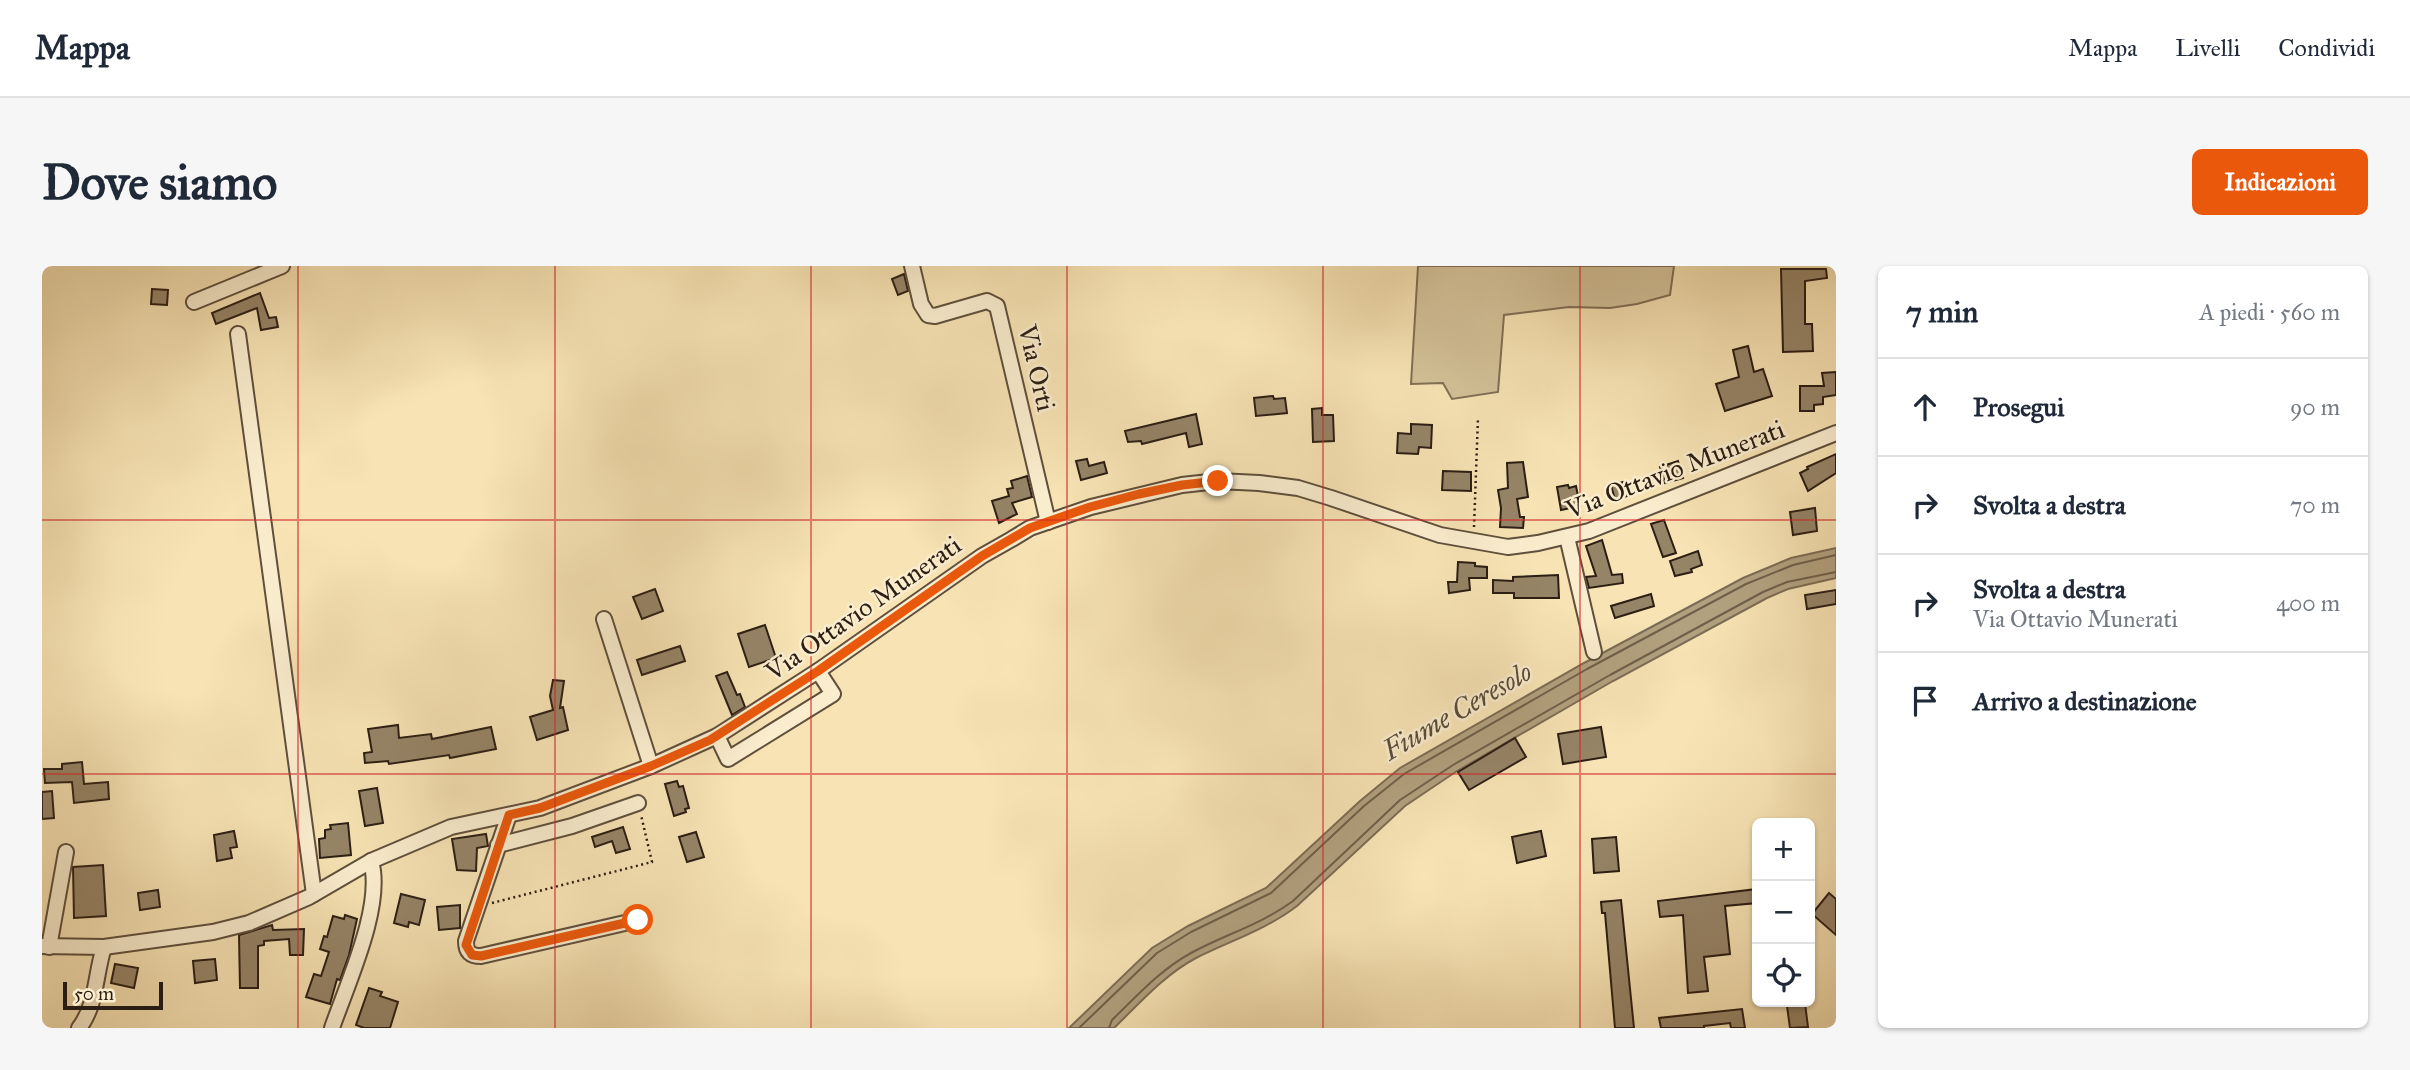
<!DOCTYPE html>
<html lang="it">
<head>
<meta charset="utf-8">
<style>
  body { margin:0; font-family:"IM FELL Great Primer",serif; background:#f6f6f7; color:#1f2937 }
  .controls { position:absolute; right:21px; bottom:21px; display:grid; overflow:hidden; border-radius:10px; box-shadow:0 2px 5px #0004 }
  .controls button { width:63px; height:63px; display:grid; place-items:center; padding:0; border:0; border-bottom:2px solid #e0e1e3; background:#fff; color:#1f2937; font:35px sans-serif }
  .scale { position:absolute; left:21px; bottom:18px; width:100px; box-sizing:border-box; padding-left:7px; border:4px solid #2c1e14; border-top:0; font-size:19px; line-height:24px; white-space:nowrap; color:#2c1e14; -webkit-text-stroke:5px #faedce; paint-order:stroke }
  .stop { position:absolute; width:21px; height:21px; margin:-16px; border:5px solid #ea580c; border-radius:50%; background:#fff }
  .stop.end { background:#ea580c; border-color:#fff; box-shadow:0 2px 7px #0008 }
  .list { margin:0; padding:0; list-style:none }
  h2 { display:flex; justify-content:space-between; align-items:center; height:91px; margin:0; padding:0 28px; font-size:30px }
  h2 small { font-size:23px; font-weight:400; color:#747a83 }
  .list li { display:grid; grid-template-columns:46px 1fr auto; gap:21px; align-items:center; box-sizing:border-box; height:98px; padding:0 28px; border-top:2px solid #e0e1e3 }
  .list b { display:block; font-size:26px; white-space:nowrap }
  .list p { margin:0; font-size:23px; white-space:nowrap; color:#747a83 }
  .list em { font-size:23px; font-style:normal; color:#747a83 }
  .icon { flex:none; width:38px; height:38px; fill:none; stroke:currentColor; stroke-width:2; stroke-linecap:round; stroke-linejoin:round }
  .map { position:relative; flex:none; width:1794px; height:762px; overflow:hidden; border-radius:10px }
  header { display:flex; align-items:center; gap:42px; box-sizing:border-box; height:98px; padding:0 35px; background:#fff; border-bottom:2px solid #e0e1e3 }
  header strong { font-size:33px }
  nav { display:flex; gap:38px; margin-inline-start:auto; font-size:24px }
  .intro { display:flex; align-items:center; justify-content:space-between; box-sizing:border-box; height:168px; padding:0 42px }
  h1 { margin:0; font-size:49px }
  .button { padding:18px 32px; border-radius:10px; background:#ea580c; color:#fff; font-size:24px; font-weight:700 }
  main { display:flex; gap:42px; padding:0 42px }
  aside { flex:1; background:#fff; border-radius:10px; box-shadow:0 2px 5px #0004 }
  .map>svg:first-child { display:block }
  .green { fill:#d4c299; stroke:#807056; stroke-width:2 }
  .water { fill:#b2a07e; stroke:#7c6c54; stroke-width:2 }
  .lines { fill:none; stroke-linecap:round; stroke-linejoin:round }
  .shore { stroke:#6f5f49; stroke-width:2 }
  .building { fill:#968467; stroke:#2c1e14; stroke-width:2 }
  .minor-casing { stroke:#5f4f3c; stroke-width:18 }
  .path { stroke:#2c1e14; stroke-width:2.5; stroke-dasharray:2 3.5; stroke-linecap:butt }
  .minor { stroke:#faedce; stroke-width:14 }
  .route { stroke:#ea580c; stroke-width:9 }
  .grid { fill:none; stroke:#d62828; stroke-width:2; stroke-opacity:0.55 }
  .labels { text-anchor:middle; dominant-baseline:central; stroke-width:5; stroke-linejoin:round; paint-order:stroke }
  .street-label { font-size:26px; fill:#2c1e14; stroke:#faedce }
  .water-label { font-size:28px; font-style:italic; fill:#5b4c39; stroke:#faedce }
</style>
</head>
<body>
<header>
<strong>Mappa</strong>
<nav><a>Mappa</a><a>Livelli</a><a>Condividi</a></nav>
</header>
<div class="intro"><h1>Dove siamo</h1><a class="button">Indicazioni</a></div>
<main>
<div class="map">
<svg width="1794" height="762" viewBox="0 0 1794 762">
  <rect width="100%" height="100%" fill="#f7e3b4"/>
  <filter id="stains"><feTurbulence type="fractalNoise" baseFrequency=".00286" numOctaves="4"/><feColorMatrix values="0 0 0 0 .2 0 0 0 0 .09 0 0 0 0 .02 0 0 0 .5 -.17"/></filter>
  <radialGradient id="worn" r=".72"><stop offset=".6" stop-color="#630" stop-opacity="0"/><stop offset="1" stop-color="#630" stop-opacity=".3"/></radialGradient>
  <!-- green -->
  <polygon class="green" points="1376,0 1632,0 1628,29 1595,38 1568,42 1527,41 1462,49 1456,126 1410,133 1401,117 1369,118"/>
  <!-- water -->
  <path class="water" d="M1794 282V312L1746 323 1725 332 1571 415 1415 505 1363 540 1255 640C1225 663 1188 675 1154 692 1122 709 1098 737 1072 762H1027L1110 682 1146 660 1224 622 1318 535 1358 502 1542 397 1701 312 1749 292Z"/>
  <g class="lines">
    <!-- shore -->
    <g class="shore">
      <polyline points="1037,762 1115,687 1149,666 1229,627 1322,540 1362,508 1545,403 1704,318 1751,299 1794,289"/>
      <path d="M1067 762 1070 754C1095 730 1118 704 1149 687 1182 669 1220 658 1251 635L1358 534 1411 499 1568 409 1721 326 1745 316 1794 306"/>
    </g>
  </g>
  <!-- building -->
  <g class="building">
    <polygon points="1739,3 1784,3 1785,12 1763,15 1763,58 1770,58 1771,85 1741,86"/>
    <polygon points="862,8 866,25 856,29 850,13"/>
    <polygon points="110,23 126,24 125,39 109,38"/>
    <polygon points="218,27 227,52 234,51 236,61 219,64 215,42 174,58 170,47"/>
    <polygon points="1706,80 1712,106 1721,103 1730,130 1683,145 1674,118 1697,111 1691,84"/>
    <polygon points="1794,106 1794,129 1781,131 1781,138 1772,139 1772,145 1758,145 1758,120 1782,120 1780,107"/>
    <polygon points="1231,130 1232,133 1243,132 1245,147 1214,150 1212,132"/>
    <polygon points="1280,142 1280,149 1291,149 1292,175 1271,176 1270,143"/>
    <polygon points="1154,148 1160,178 1147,181 1144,167 1100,178 1099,175 1086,176 1083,165"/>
    <polygon points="1369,158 1390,159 1389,182 1377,181 1376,188 1355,187 1356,167 1369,168"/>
    <polygon points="1794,188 1794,207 1766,225 1758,207 1766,203 1765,201"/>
    <polygon points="1045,193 1047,200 1062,196 1065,207 1039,214 1034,195"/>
    <polygon points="1636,195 1641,212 1623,217 1618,201"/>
    <polygon points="1481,196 1486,231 1475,233 1478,251 1482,251 1481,262 1458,261 1459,242 1456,224 1466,222 1465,197"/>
    <polygon points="1401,205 1429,206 1429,225 1400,224"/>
    <polygon points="985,210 990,231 970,237 975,248 957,257 950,235 967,230 965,223 971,222 969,215"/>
    <polygon points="1581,216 1585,230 1573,234 1569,219"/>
    <polygon points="1526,219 1527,222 1534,220 1538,240 1519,244 1515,221"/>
    <polygon points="1773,242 1775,265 1751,269 1748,246"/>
    <polygon points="1622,254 1634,287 1621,291 1609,258"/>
    <polygon points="1560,274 1570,309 1580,308 1581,317 1547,322 1544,311 1554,310 1544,280"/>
    <polygon points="1656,285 1660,299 1649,303 1650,306 1633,310 1628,295"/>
    <polygon points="1416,296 1433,297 1433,300 1445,301 1445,312 1427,312 1428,324 1407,327 1406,316 1415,316"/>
    <polygon points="1516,309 1517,332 1472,332 1472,327 1451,327 1451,314 1471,315 1471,311"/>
    <polygon points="613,323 621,345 600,353 591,331"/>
    <polygon points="1794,324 1794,338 1765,343 1763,329"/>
    <polygon points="1609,328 1612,340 1573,352 1569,340"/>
    <polygon points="723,359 734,392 707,401 696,368"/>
    <polygon points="638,380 643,395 600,409 595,394"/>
    <polygon points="685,406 695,429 698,428 703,441 690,449 674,410"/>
    <polygon points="511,414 522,415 518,442 521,441 526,464 495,474 488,451 511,444 508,430"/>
    <polygon points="356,459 357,472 389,468 390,473 449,461 454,483 408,492 407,489 347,498 346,495 323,497 322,487 330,486 326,463"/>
    <polygon points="1559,461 1564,491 1521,498 1516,468"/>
    <polygon points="1473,472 1484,491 1427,524 1416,506"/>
    <polygon points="40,496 42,518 66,516 67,533 32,537 30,516 3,517 2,503 20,503 20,498"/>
    <polygon points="635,515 637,521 641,520 647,542 643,543 644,546 632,550 623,518"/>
    <polygon points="335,522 341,557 323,560 317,525"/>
    <polygon points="10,525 12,552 0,553 0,526"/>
    <polygon points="306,557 309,589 278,592 277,573 283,572 283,564 289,563 288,559"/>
    <polygon points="581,561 588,583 574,587 570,575 553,581 550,571"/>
    <polygon points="192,565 195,581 188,582 190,592 175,595 172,569"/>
    <polygon points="1499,565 1504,590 1475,597 1470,571"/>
    <polygon points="654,566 662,591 645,596 637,571"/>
    <polygon points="444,568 446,580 435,582 434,605 415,604 410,573"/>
    <polygon points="1574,571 1577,605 1552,607 1550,573"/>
    <polygon points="61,599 64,650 32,652 31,601"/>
    <polygon points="1715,623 1715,637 1683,640 1688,688 1662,691 1666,725 1646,727 1641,649 1618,651 1616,635"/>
    <polygon points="116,624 118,641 98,644 96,627"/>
    <polygon points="1787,627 1794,633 1794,669 1770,648"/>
    <polygon points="359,628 383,634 377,659 367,656 366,661 352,657"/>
    <polygon points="1579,634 1592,762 1573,762 1563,647 1560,647 1559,636"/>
    <polygon points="418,639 418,662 397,664 395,641"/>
    <polygon points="303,649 315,653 307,689 298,714 295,713 288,738 264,731 272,708 279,710 287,686 278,683 282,670 285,671 291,650 302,653"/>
    <polygon points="230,659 231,664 262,663 261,689 248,689 247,673 222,675 222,679 216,680 216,722 198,722 197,669"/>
    <polygon points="173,693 175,714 153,717 151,695"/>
    <polygon points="73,698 96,702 92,722 69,717"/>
    <polygon points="327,722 340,726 338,730 356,736 348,762 322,762 314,759"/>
    <polygon points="1763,737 1766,761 1748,762 1745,740"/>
    <polygon points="1700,743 1703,762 1689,762 1688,757 1662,760 1662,762 1619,762 1617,752"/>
  </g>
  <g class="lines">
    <defs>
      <g id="minor">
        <polyline points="870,0 879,38 886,49 893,50 945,35 955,40 1006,256"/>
        <polyline points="152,36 240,0"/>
        <polyline points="196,68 272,628"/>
        <polyline points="1525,271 1552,386"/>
        <polyline points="562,353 609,500"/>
        <polyline points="675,470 686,493 791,428 776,405"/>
        <path d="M467 549 424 675C424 686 428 690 439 690L596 654"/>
        <polyline points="456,579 530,560 596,537"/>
        <polyline points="0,680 62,681 171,666 207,657 267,631 329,595 409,561 498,542 609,500 675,470 776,405 940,290 970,273 988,262 1049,241 1140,219 1176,215 1217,217 1256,222 1289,232 1398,269 1466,281 1496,277 1547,265 1794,167"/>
        <polyline points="7,681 24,586"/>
        <path d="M37 762C55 739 53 709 62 681"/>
        <path d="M290 762C305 718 342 640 329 595"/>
      </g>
    </defs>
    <!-- minor casing -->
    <use href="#minor" class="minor-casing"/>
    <!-- path -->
    <g class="path">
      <polyline points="1432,261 1436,152"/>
      <polyline points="450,637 610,596 599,549"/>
    </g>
    <!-- minor -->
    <use href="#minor" class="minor"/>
  </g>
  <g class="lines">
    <!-- route -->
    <polyline class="route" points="596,654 439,690 430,689 424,679 467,549 498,542 609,500 668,474 776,405 940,290 988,262 1048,241 1097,228 1140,219 1176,215"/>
  </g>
  <!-- grid -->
  <path class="grid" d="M256 0V762M513 0V762M769 0V762M1025 0V762M1281 0V762M1538 0V762M0 254H1794M0 508H1794"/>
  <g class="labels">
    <!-- street labels -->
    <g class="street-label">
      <text transform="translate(995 102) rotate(77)">Via Orti</text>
      <text transform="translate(1633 203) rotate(-21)">Via Ottavio Munerati</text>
      <text transform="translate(821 342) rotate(-35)">Via Ottavio Munerati</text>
    </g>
    <!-- water labels -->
    <g class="water-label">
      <text transform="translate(1415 445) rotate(-30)">Fiume Ceresolo</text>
    </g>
  </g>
  <rect width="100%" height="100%" filter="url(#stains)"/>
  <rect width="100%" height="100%" fill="url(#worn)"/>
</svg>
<div class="controls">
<button>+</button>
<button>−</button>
<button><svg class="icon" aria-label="locate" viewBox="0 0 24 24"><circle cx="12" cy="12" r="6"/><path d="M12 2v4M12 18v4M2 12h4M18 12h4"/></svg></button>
</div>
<div class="scale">50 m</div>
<div class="stop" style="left:596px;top:654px"></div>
<div class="stop end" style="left:1176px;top:215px"></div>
</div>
<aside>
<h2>7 min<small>A piedi · 560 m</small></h2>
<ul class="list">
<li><svg class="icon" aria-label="ahead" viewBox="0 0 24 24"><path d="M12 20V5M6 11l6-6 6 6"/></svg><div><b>Prosegui</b></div><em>90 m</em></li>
<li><svg class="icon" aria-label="right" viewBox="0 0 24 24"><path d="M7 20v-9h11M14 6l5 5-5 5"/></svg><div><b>Svolta a destra</b></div><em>70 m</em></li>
<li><svg class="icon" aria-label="right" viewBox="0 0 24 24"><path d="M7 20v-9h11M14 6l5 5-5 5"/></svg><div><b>Svolta a destra</b><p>Via Ottavio Munerati</p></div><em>400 m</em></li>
<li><svg class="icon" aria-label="arrive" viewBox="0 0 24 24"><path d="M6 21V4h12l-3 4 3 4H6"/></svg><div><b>Arrivo a destinazione</b></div></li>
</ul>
</aside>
</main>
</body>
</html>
